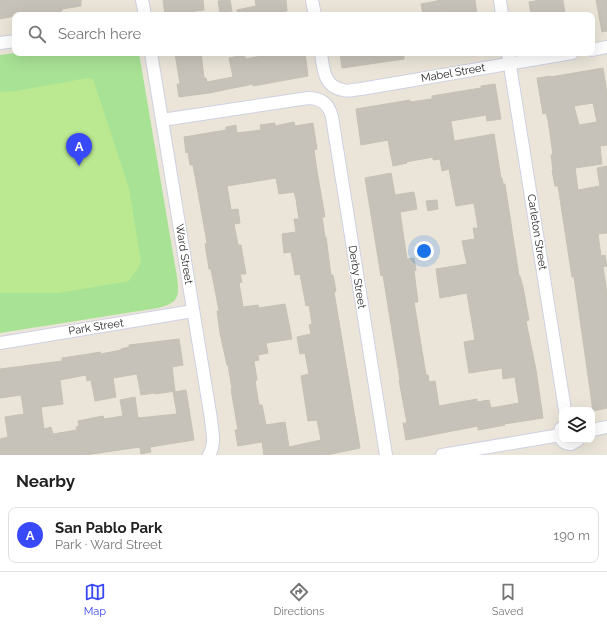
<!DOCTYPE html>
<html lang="en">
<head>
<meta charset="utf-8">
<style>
  body { margin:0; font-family:Raleway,sans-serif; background:#f6f6f6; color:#222 }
  .controls { position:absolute; right:12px; bottom:12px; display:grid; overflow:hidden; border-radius:8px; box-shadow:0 4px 16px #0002 }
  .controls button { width:36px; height:36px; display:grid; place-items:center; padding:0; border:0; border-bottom:1px solid #e0e0e0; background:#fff; color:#222; font:20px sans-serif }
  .you { position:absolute; left:424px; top:251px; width:14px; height:14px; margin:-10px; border:3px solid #fff; border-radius:50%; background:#1a73e8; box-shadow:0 0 0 6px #1a73e833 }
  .badge { display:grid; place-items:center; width:26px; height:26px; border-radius:50%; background:#3849f9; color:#fff; font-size:13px; font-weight:700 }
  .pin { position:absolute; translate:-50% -33px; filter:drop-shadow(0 1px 2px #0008) }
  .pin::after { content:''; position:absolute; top:21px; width:14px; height:12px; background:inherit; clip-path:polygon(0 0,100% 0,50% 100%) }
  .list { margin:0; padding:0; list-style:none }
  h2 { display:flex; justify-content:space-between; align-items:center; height:52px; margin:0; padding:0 16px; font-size:17px }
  h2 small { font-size:13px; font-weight:400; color:#767676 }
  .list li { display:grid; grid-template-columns:26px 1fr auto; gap:12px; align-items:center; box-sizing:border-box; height:56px; margin:0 8px 8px; padding:0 8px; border:1px solid #e0e0e0; border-radius:8px }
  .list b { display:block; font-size:15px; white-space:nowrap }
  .list p { margin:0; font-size:13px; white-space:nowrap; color:#767676 }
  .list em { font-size:13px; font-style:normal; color:#767676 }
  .icon { flex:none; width:22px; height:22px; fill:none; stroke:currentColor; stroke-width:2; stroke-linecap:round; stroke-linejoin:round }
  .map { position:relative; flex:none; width:607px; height:455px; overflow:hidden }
  .search { position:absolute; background:#fff; box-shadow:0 4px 16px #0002; left:12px; right:12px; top:12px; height:44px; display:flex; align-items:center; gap:10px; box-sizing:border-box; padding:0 14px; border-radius:8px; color:#767676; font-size:15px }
  .sheet { height:116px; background:#fff }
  nav { display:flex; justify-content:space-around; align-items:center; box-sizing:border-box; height:56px; border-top:1px solid #e0e0e0; background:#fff; font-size:11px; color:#767676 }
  nav a { display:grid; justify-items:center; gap:2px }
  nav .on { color:#3849f9 }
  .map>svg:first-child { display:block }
  .green { fill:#a8e295 }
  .pitch { fill:#bbe991 }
  .building { fill:#c6c2b9; stroke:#c6c1b3; fill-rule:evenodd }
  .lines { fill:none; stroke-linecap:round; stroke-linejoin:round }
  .street-casing { stroke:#cfd0e1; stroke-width:14 }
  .street { stroke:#fff; stroke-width:12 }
  .labels { text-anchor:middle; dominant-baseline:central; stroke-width:3; stroke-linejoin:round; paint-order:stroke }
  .street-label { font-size:11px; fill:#282828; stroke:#fff }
</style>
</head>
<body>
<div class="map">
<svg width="607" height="455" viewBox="0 0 607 455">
  <rect width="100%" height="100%" fill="#ebe5d9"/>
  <!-- green -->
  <path class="green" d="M15 53H139L177 277C180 297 178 303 158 308L0 333V55Z"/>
  <!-- pitch -->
  <polygon class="pitch" points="88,78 93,79 129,188 141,263 129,281 59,293 0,293 0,92 16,91"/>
  <!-- building -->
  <g class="building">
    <polygon points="0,0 81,0 81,6 62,9 62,11 43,14 15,15 15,16 0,19"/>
    <polygon points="163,0 203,0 204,10 195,11 196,15 165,15"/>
    <polygon points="224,0 230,0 232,11 220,13 218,1"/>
    <polygon points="255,0 286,0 287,11 261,15 238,15 237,10 256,6"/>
    <polygon points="437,0 475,0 477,15 446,15 445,11 423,14 421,4 437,1"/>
    <polygon points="535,0 563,0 565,13 563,14 563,15 531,15 529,2 536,1"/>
    <polygon points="596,0 607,0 607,31 602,32"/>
    <polygon points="175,53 201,53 204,78 206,78 207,82 233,77 229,58 244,55 246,59 276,53 305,53 308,76 253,86 253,84 209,93 179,97 177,84 180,84"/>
    <polygon points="340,53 404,53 404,59 342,68"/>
    <path d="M603 68 607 93V145L600 146 602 164 575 168 578 190 600 186 597 168 607 166V233L598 234 601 256 605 255 607 266 603 267 607 293V408L593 411 574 277H572L558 186H555L552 170H553L551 155H553L548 120 546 113 543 114 537 78 551 76V77ZM593 103 597 122 579 125 574 106Z"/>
    <polygon points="495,84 501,119 487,121 486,115 451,121 454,141 494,134 501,178 502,178 503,184 505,184 510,217 519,276 520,276 523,287 529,320 526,321 536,370 543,418 504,424 505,425 478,430 478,426 406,440 403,423 407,423 399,380 400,380 383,275 381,276 365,178 391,173 395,195 414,192 417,209 400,212 407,259 414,258 416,270 414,271 418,302 414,302 426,375 428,375 429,382 435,381 439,406 477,399 477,402 489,400 491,408 519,403 515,377 503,379 502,368 469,373 464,342 475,340 467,293 440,298 436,269 467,264 462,241 475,239 473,228 478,228 474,203 456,206 449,169 442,171 440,159 433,160 433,157 406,162 407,163 393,166 388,140 361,145 356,109 410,100 410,102 432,99 432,96 481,88 481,86"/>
    <path d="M294 122 295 126 313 123 317 149 314 150 317 171 325 217H322L325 237H326L331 275H333L336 291 334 292 360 448 327 455H264L262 442 238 446 235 430H238L231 389H232L228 365H227L220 333 217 311H219L211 269H209L205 244 207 243 201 209 193 165H190L188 152 186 153 184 137 226 130V127L236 125 237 133 261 130 260 125 275 123V126ZM276 178 279 194 294 192 296 199 299 219H294L296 232 282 234 284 253 291 252 295 275 300 274 306 306 309 305 312 324 309 325 311 334 297 337 300 354 305 353 309 374 301 376 308 421 317 420 321 440 289 447 285 422 266 425 262 405H259L255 381 257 380 254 361 259 360 258 355 268 353 266 343 292 339 285 304 259 308 258 305 243 307 239 283 242 282 240 274H246L241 245H238L234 224 240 223 238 209 231 210 227 186Z"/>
    <polygon points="437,200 438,209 428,211 426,201"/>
    <polygon points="179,339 183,365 172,367 175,391 155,394 154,393 141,395 137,374 113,378 116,397 95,401 91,380 87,381 86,375 60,380 63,404 41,407 44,429 51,427 53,434 77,430 76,427 79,426 78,421 103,416 104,419 123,416 120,400 135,397 138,418 177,414 173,392 186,390 194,440 150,447 151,452 141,454 140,447 85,455 0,455 0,439 8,437 5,417 24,414 21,395 0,398 0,369 62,361 62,358 89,354 100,352 101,354 121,350 121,349 129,347 129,345"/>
  </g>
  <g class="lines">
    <defs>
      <g id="street">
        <polyline points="142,0 145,15"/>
        <polyline points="312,0 315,15"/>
        <polyline points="500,0 502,15"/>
        <polyline points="0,43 15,41"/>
        <polyline points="592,50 607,47"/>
        <path d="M151 53 211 419C212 431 216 444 209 455"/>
        <path d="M321 53C323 68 324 87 343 90 348 92 356 89 361 89L572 53"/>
        <polyline points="508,53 565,410"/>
        <path d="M162 120 308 98C321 98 329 104 332 117L386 455"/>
        <polyline points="0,343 193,311"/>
        <path d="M561 428C558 437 562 444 571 444L578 440"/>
        <polyline points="592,430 607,427"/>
        <polyline points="442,455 560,435"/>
      </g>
    </defs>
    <!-- street casing -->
    <use href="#street" class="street-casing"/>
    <!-- street -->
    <use href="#street" class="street"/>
  </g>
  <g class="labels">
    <!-- street labels -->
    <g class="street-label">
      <text transform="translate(453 73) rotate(-10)">Mabel Street</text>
      <text transform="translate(537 232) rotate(81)">Carleton Street</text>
      <text transform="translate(184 254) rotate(81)">Ward Street</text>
      <text transform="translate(357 277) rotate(81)">Derby Street</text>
      <text transform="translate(96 327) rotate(-9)">Park Street</text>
    </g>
  </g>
</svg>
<div class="controls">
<button><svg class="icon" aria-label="layers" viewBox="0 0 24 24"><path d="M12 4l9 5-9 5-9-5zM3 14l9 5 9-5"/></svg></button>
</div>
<div class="you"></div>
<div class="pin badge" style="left:79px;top:166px">A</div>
<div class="search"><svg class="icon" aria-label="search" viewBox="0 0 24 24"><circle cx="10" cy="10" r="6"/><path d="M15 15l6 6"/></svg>Search here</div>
</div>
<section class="sheet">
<h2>Nearby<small></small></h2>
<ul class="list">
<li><span class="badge">A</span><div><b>San Pablo Park</b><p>Park · Ward Street</p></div><em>190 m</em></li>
</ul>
</section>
<nav>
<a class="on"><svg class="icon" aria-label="map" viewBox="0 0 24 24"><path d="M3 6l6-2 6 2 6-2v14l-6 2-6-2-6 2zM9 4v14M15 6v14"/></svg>Map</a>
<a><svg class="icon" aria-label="directions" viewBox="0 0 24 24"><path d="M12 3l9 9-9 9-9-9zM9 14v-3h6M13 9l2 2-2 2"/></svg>Directions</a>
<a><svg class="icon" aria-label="saved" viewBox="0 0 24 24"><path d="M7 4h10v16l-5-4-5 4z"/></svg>Saved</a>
</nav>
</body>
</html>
